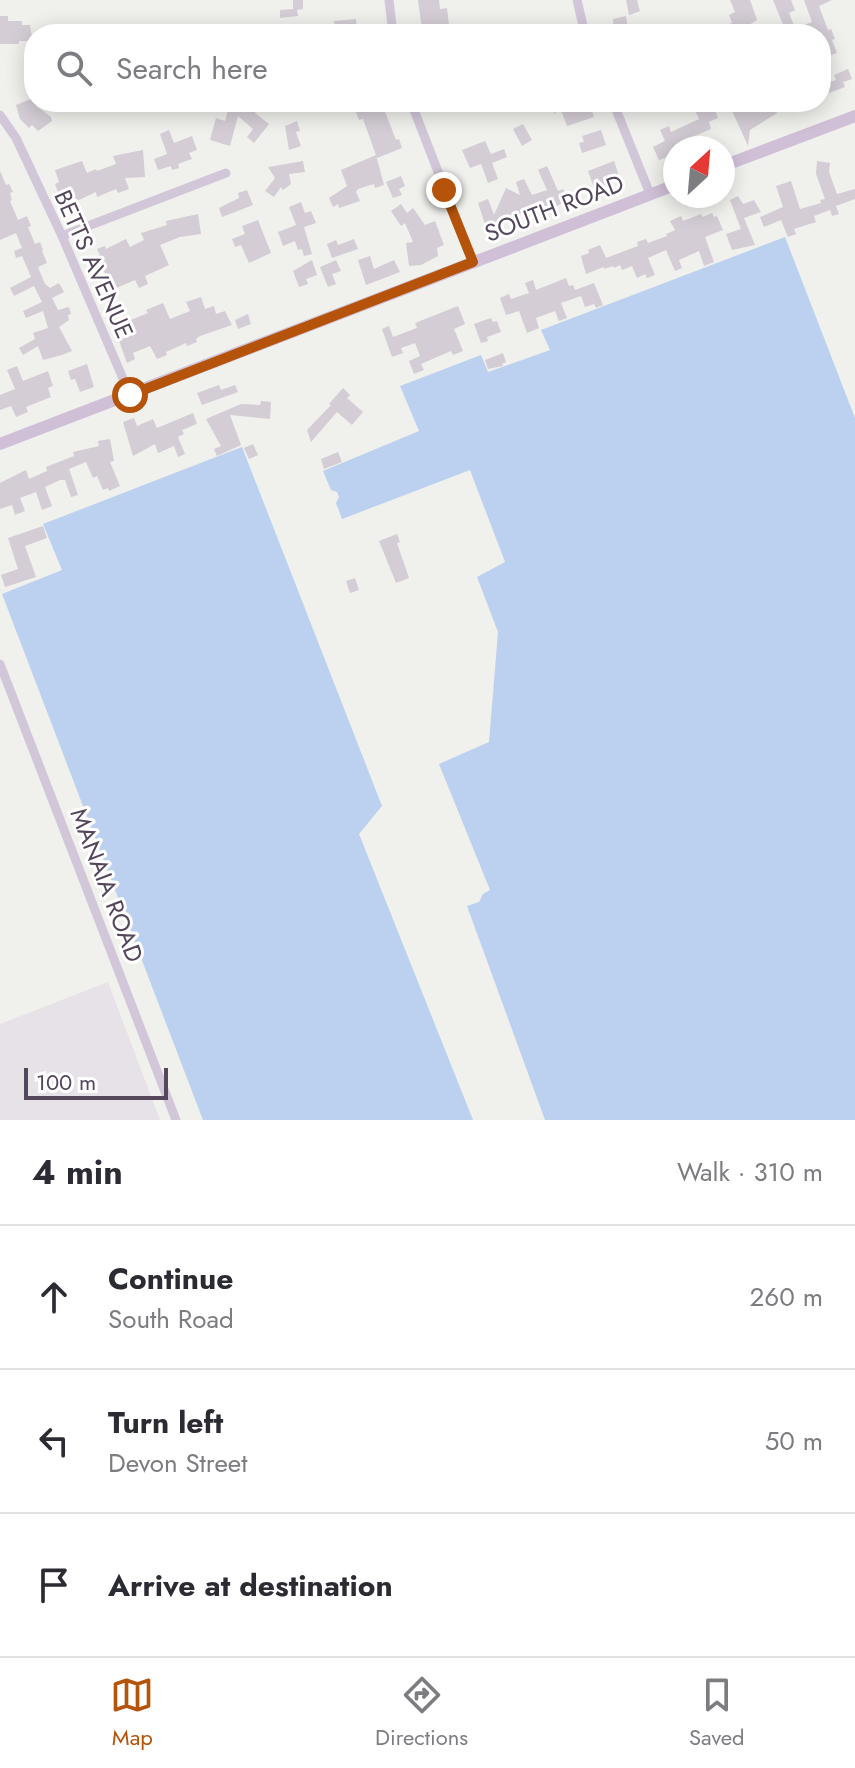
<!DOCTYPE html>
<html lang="en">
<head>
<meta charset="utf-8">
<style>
  body { margin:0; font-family:Jost,sans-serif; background:#f2f2f3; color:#2b2b33 }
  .compass { position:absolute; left:663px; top:136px; width:72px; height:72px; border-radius:50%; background:#fff; box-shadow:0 4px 20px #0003; rotate:26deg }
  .scale { position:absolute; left:24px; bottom:20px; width:144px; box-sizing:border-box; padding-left:8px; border:4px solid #54465b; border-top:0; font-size:22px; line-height:28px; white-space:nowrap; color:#54465b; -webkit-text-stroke:6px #fff; paint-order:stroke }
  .stop { position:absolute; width:24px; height:24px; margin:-18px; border:6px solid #b45309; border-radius:50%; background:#fff }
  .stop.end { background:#b45309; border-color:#fff; box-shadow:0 2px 8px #0008 }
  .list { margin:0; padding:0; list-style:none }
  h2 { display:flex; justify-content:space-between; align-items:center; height:104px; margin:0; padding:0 32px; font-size:34px }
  h2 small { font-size:26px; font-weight:400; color:#7c7c81 }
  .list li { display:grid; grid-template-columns:52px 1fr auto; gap:24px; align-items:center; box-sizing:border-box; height:144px; padding:0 32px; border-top:2px solid #e1e1e2 }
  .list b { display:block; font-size:30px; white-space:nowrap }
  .list p { margin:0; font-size:26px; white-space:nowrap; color:#7c7c81 }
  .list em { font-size:26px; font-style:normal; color:#7c7c81 }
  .icon { flex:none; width:44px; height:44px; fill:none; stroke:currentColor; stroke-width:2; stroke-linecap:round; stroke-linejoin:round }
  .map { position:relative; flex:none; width:855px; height:1120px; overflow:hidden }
  .search { position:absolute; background:#fff; box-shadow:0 4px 20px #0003; left:24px; right:24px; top:24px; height:88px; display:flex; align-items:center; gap:20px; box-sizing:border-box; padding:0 28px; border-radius:32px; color:#7c7c81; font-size:30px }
  .sheet { height:536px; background:#fff }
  nav { display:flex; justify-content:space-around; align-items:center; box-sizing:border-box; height:112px; border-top:2px solid #e1e1e2; background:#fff; font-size:22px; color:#7c7c81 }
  nav a { display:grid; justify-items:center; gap:4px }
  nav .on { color:#b45309 }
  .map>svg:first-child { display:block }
  .airport { fill:#e7e2e8 }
  .green { fill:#bbd1ef }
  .building { fill:#d4cdd5 }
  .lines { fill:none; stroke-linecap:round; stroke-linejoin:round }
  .street { stroke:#d2c7d8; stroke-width:9 }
  .secondary { stroke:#d0c0d7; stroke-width:12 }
  .route { stroke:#b45309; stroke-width:10 }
  .labels { text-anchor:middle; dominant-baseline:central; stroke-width:6; stroke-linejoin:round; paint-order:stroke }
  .street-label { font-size:24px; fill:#54465b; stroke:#fff }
</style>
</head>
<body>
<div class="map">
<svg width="855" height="1120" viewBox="0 0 855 1120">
  <rect width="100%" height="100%" fill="#f0f0ed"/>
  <!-- airport -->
  <polygon class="airport" points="108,982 160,1120 0,1120 0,1024"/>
  <!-- green -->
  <g class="green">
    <polygon points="785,237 855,418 855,1120 545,1120 467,906 479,902 483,894 490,890 439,764 489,742 498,632 477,577 505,562 470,470 342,519 336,503 339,497 337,492 331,490 323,471 419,431 400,386 481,355 488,372 550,350 541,330"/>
    <polygon points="242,447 382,806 359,834 473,1120 203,1120 2,594 62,570 43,524"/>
  </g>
  <!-- building -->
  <g class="building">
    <polygon points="293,0 303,0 303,9 297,10 298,16 280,18 280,10 293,9"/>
    <polygon points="418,0 439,0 440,9 447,8 450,34 442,34 441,27 422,29"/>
    <polygon points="626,0 637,0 640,11 629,15"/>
    <polygon points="730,0 750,0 757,20 744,28 746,34 684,34 709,24 712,31 732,23 729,15 735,12"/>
    <polygon points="773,0 791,0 795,10 789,13 795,28 812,22 804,0 832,0 819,6 828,30 831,29 835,39 832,40 837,53 825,57 821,46 821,34 782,34 786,32"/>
    <polygon points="0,16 8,16 8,21 22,21 22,25 30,25 32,37 27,41 19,41 19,44 0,44"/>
    <polygon points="626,16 629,34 614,34 613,19"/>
    <polygon points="356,19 357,34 335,34 334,21"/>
    <polygon points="848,69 852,79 843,82 845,87 821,96 821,85 836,80 834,75"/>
    <polygon points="33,98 36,106 51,117 52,121 38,131 32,125 29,128 20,119 16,105"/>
    <polygon points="367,102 400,102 384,109 396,140 399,139 402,148 377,158 363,119 359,120 354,107"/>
    <polygon points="549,102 579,102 570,108 589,102 594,117 567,126 561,110 554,113"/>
    <polygon points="728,102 739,102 742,110 748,107 750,110 773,102 777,113 750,130 748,146"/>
    <polygon points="230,103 257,110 255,113 269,124 254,143 247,137 253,129 238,116 230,146 210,140 216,118 225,121"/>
    <polygon points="704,106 706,111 714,108 718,118 709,122 711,129 692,137 695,145 675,148 675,154 659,160 653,147 665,141 660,130 669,126 671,132 699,119 695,110"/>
    <polygon points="297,121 300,131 296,132 301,146 289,150 285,126"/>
    <polygon points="523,124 532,140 522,146 513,129"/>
    <polygon points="169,130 174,143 192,136 197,150 189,153 192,159 178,164 179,168 172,170 171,166 158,170 154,159 167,154 160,134"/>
    <polygon points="601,130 606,145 582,153 579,143 584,142 582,136"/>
    <polygon points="485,141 491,154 504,149 507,157 492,163 498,179 488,183 481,164 470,168 462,150"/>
    <polygon points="143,150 145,177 125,178 129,189 118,193 116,189 97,197 96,192 66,206 62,194 59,195 55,184 59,182 55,170 82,161 87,173 96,169 97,171 116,164 113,156"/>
    <polygon points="376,155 384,185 375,188 374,184 358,189 356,192 360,201 339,208 338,204 333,207 329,198 347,186 341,170"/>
    <polygon points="303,161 305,172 289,174 291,184 283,190 281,187 274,197 265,191 275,178 268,167"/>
    <polygon points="614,161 619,176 607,180 612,192 598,199 588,171"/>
    <polygon points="817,161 830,163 829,172 837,194 855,189 855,199 836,206 839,214 832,216 830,210 814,216 816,222 794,229 796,234 788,237 781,220 764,227 760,217 783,207 776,186 791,181 800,209 821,203 820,200 825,199 816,174"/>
    <polygon points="547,166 558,191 563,189 568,200 533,219 529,208 509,222 487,230 478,203 488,199 494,215 506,188 520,195 516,182 524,179 532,195 547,190 538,170"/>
    <polygon points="0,171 6,185 9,184 13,192 10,193 12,200 10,201 18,220 27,216 31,226 28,227 35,244 40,242 43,250 42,251 47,263 38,267 45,284 50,288 59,283 64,292 52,298 58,310 69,307 71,314 68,315 69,320 59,327 72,351 62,355 43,360 38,346 23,355 19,348 35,339 33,333 48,328 43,311 26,318 23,311 42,302 34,286 14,296 10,288 31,277 22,256 16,258 14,251 22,248 16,233 0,240"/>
    <polygon points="401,176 405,186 399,189 402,195 393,198 386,182"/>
    <polygon points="247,190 253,205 222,217 219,208 239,198 238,193"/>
    <polygon points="738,196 743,204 754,200 761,212 744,218 755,245 732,250 726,234 741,229 730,200"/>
    <polygon points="301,202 305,213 311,211 316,223 304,227 312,254 304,256 302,249 298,250 295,241 283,246 278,232 296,225 289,207"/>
    <polygon points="401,204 407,213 413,208 425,225 435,221 444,245 437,248 438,256 421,265 409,266 406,243 413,242 405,223 401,226 391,211"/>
    <polygon points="712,213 714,217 717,216 723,230 705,237 714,262 704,266 699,251 679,260 682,268 675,271 666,250 648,258 655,275 647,278 645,274 637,278 632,266 622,270 620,265 614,268 613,266 604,269 604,267 586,274 581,256 589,253 588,250 600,245 606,258 638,246 637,242 646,239 648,243 667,236 666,234 675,230 670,221 681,216 683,221 701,214 703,217"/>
    <polygon points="198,214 201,234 180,237 160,245 169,265 145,276 148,284 139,288 135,280 112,290 103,269 96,272 90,259 100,255 97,249 105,246 106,249 126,239 130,247 144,240 141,233 167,225 166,221"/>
    <polygon points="258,220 271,253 249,263 241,245 235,247 232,239 245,234 242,226"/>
    <polygon points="354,239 358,249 332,258 327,244 336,240 338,245"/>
    <polygon points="370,256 374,269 394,260 400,272 366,285 358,260"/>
    <polygon points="312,260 317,275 306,279 308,284 299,287 293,271"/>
    <polygon points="336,260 341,271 332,274 336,284 328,287 320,267"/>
    <polygon points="566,278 569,286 573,285 575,290 594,283 603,305 596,308 594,304 585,307 581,296 561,303 567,318 559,321 555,311 536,318 539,328 527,333 519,311 506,315 500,298 509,294 511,299 529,293 525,283 533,280 536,290"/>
    <polygon points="201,297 205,309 214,306 216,314 225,311 232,325 200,336 196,339 197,342 187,346 186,343 166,352 167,355 157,359 150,346 133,353 135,359 127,363 118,338 132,333 128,321 148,313 146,310 163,303 170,319 190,311 186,302"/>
    <polygon points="458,306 465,324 454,329 463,351 453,355 451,351 421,364 424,370 414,374 409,361 420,356 415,343 401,348 403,353 392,357 382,329 389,326 393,337 417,328 415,323"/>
    <polygon points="248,314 251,324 238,329 235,320"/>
    <polygon points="491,318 493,322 497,321 501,332 487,337 488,341 481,343 474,324"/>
    <polygon points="503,353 506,362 502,364 503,366 488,369 485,360"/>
    <polygon points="87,364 94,387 80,392 75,379 71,380 68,371"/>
    <polygon points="17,366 23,381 48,371 53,386 48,388 51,397 26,407 28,412 16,417 11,406 0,410 0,395 15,389 7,370"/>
    <polygon points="219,385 221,390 235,385 238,392 202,405 197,393"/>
    <polygon points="343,388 350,395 347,398 363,412 352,425 337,412 311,442 307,430 331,405 329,404"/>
    <polygon points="261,401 271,402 270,419 230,415 241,445 217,456 214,449 221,446 206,419 241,404 260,405"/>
    <polygon points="193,413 197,424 182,430 184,434 178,437 185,454 178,457 174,446 158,453 155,444 133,456 123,422 134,418 137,426 153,419 157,428"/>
    <polygon points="110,439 114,461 110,462 120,486 109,491 108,488 103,490 97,476 93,478 86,462 69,469 78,495 71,497 65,480 60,480 45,487 52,506 42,510 36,492 20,498 25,511 15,515 12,505 0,509 0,483 26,470 29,479 47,471 46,467 74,456 73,452 99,446 98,441"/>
    <polygon points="253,444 258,455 249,459 244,448"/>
    <polygon points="338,452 342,462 324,469 321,459"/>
    <polygon points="43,526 47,538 25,546 36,577 5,587 1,575 18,569 8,538"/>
    <polygon points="397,534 400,542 397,543 409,578 396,583 379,541"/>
    <polygon points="355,578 359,590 350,593 346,581"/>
  </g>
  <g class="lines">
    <!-- street -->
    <g class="street">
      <polyline points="389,0 393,34"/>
      <polyline points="577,0 585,34"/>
      <polyline points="411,102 473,262"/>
      <polyline points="613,102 650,194"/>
      <polyline points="0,115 16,138 62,236 130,395"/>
      <polyline points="62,236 226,173"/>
      <polyline points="0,664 176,1120"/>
    </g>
    <!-- secondary -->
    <g class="secondary">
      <polyline points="723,166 855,116"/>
      <polyline points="0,444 675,185"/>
    </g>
  </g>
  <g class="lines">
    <!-- route -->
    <polyline class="route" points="130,395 473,262 444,190"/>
  </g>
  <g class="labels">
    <!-- street labels -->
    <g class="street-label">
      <text transform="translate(554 208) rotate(-21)">SOUTH ROAD</text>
      <text transform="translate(94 264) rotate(66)">BETTS AVENUE</text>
      <text transform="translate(107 885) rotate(69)">MANAIA ROAD</text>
    </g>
  </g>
</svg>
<svg class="compass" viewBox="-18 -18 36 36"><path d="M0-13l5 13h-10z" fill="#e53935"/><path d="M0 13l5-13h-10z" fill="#7c7c81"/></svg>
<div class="scale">100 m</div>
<div class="stop" style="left:130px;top:395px"></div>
<div class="stop end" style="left:444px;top:190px"></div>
<div class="search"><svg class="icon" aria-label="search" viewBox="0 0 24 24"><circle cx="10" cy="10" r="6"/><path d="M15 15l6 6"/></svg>Search here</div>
</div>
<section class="sheet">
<h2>4 min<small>Walk · 310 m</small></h2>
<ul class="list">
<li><svg class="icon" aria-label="ahead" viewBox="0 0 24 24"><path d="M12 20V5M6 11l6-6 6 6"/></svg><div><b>Continue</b><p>South Road</p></div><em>260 m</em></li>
<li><svg class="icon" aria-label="left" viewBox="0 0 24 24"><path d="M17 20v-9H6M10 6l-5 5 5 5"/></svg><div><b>Turn left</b><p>Devon Street</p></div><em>50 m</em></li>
<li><svg class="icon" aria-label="arrive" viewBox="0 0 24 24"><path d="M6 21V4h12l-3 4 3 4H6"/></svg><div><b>Arrive at destination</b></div></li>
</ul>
</section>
<nav>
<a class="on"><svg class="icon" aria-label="map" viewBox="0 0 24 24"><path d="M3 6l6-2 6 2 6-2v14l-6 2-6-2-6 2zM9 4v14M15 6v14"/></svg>Map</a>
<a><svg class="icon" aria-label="directions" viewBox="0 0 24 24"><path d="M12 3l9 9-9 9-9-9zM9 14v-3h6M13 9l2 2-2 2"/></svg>Directions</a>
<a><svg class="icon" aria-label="saved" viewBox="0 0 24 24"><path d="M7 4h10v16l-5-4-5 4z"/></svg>Saved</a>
</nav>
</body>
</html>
